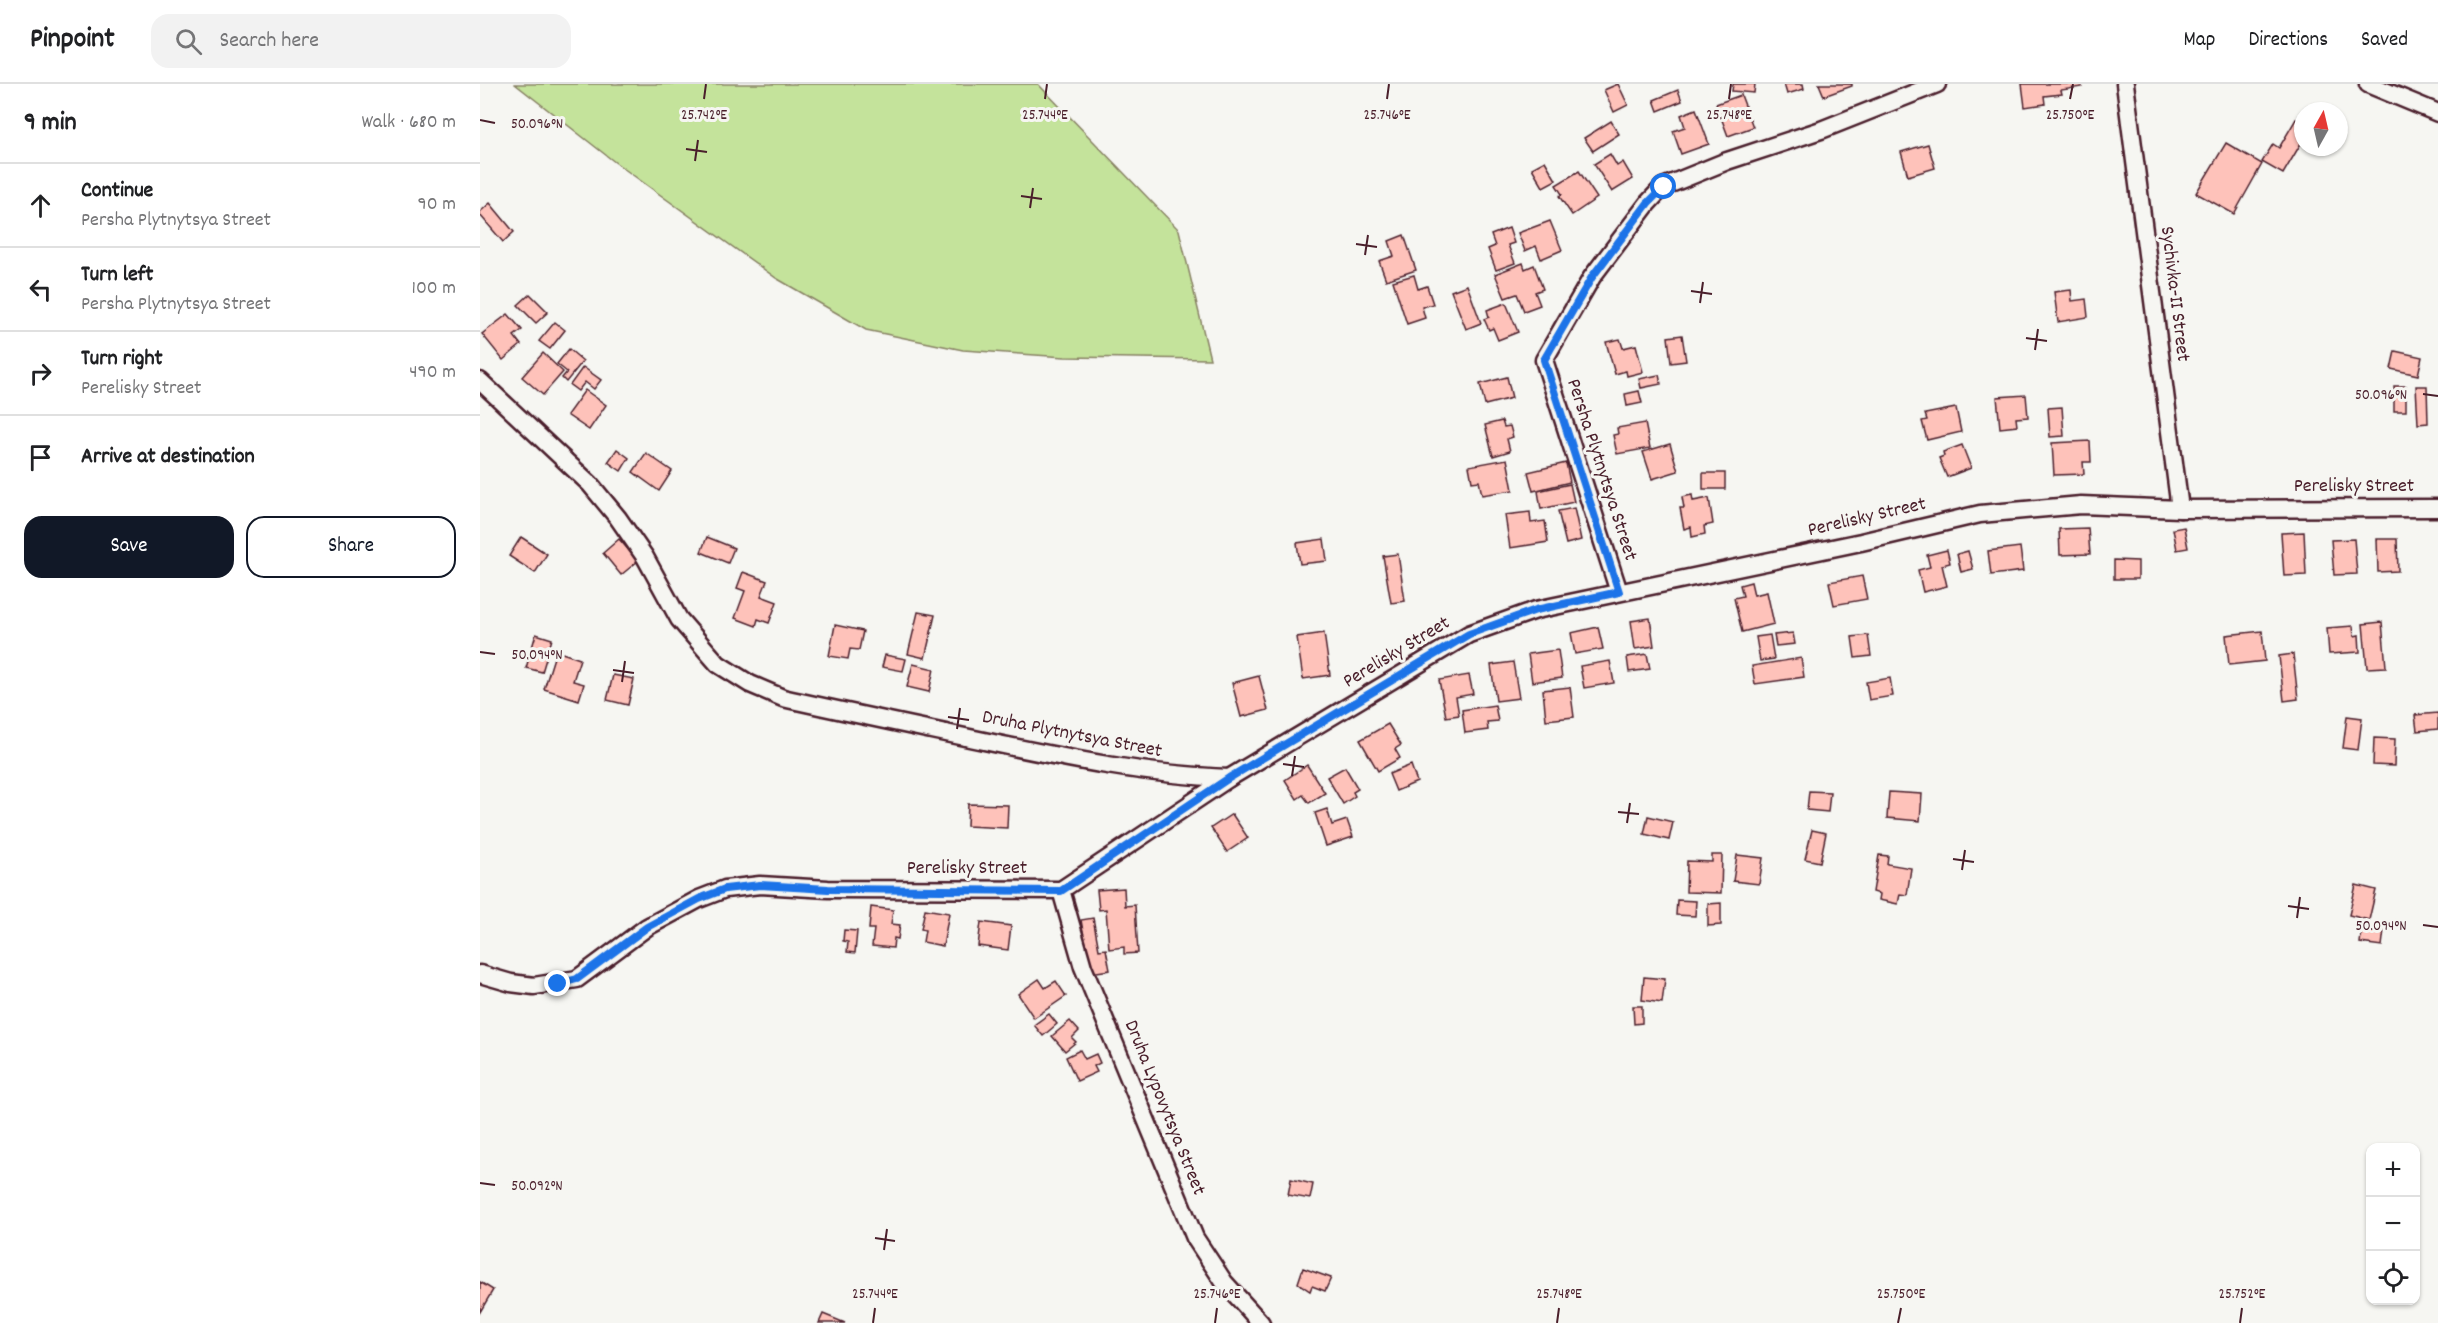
<!DOCTYPE html>
<html lang="en">
<head>
<meta charset="utf-8">
<style>
  body { margin:0; font-family:Dekko,sans-serif; background:#f2f2f2; color:#202124 }
  .controls { position:absolute; right:18px; bottom:18px; display:grid; overflow:hidden; border-radius:12px; box-shadow:0 2px 4px #0004 }
  .controls button { width:54px; height:54px; display:grid; place-items:center; padding:0; border:0; border-bottom:2px solid #e0e0e0; background:#fff; color:#202124; font:30px sans-serif }
  .compass { position:absolute; left:1814px; top:18px; width:54px; height:54px; border-radius:50%; background:#fff; box-shadow:0 2px 4px #0004; rotate:8deg }
  .stop { position:absolute; width:18px; height:18px; margin:-14px; border:4px solid #1a73e8; border-radius:50%; background:#fff }
  .stop.end { background:#1a73e8; border-color:#fff; box-shadow:0 2px 6px #0008 }
  .list { margin:0; padding:0; list-style:none }
  h2 { display:flex; justify-content:space-between; align-items:center; height:78px; margin:0; padding:0 24px; font-size:26px }
  h2 small { font-size:20px; font-weight:400; color:#757577 }
  .list li { display:grid; grid-template-columns:39px 1fr auto; gap:18px; align-items:center; box-sizing:border-box; height:84px; padding:0 24px; border-top:2px solid #e0e0e0 }
  .list b { display:block; font-size:22px; white-space:nowrap }
  .list p { margin:0; font-size:20px; white-space:nowrap; color:#757577 }
  .list em { font-size:20px; font-style:normal; color:#757577 }
  .actions { display:flex; gap:12px; padding:18px 24px }
  .actions a { flex:1; padding:14px 0; border:2px solid #111827; border-radius:18px; text-align:center; font-size:21px; color:#111827 }
  .actions .main { background:#111827; color:#fff }
  .icon { flex:none; width:33px; height:33px; fill:none; stroke:currentColor; stroke-width:2; stroke-linecap:round; stroke-linejoin:round }
  .map { position:relative; flex:none; width:1958px; height:1239px; overflow:hidden }
  header { display:flex; align-items:center; gap:36px; box-sizing:border-box; height:84px; padding:0 30px; background:#fff; border-bottom:2px solid #e0e0e0 }
  header strong { font-size:28px }
  nav { display:flex; gap:33px; margin-inline-start:auto; font-size:21px }
  .search { width:420px; height:54px; background:#f2f2f2; display:flex; align-items:center; gap:15px; box-sizing:border-box; padding:0 21px; border-radius:18px; color:#757577; font-size:22px }
  main { display:flex }
  aside { flex:1; background:#fff }
  .map>svg:first-child { display:block }
  .green { fill:#c4e39b; stroke:#878163; stroke-width:1.5 }
  .building { fill:#fec2ba; stroke:#4a1f2b; stroke-width:1.5 }
  .lines { fill:none; stroke-linecap:round; stroke-linejoin:round }
  .street-casing { stroke:#4a1f2b; stroke-width:21 }
  .street { stroke:#f6f6f2; stroke-width:16 }
  .route { stroke:#1a73e8; stroke-width:8 }
  .ticks { fill:none; stroke:#4a1f2b; stroke-width:2 }
  .labels { text-anchor:middle; dominant-baseline:central; stroke-width:6; stroke-linejoin:round; paint-order:stroke }
  .street-label { font-size:20px; fill:#4a1f2b; stroke:#f6f6f2 }
  .ticks-label { font-size:15px; text-anchor:middle; fill:#4a1f2b; stroke:#f6f6f2; stroke-width:6; stroke-linejoin:round; paint-order:stroke }
</style>
</head>
<body>
<header>
<strong>Pinpoint</strong>
<div class="search"><svg class="icon" aria-label="search" viewBox="0 0 24 24"><circle cx="10" cy="10" r="6"/><path d="M15 15l6 6"/></svg>Search here</div>
<nav><a>Map</a><a>Directions</a><a>Saved</a></nav>
</header>
<main>
<aside>
<h2>9 min<small>Walk · 680 m</small></h2>
<ul class="list">
<li><svg class="icon" aria-label="ahead" viewBox="0 0 24 24"><path d="M12 20V5M6 11l6-6 6 6"/></svg><div><b>Continue</b><p>Persha Plytnytsya Street</p></div><em>90 m</em></li>
<li><svg class="icon" aria-label="left" viewBox="0 0 24 24"><path d="M17 20v-9H6M10 6l-5 5 5 5"/></svg><div><b>Turn left</b><p>Persha Plytnytsya Street</p></div><em>100 m</em></li>
<li><svg class="icon" aria-label="right" viewBox="0 0 24 24"><path d="M7 20v-9h11M14 6l5 5-5 5"/></svg><div><b>Turn right</b><p>Perelisky Street</p></div><em>490 m</em></li>
<li><svg class="icon" aria-label="arrive" viewBox="0 0 24 24"><path d="M6 21V4h12l-3 4 3 4H6"/></svg><div><b>Arrive at destination</b></div></li>
</ul>
<div class="actions"><a class="main">Save</a><a>Share</a></div>
</aside>
<div class="map">
<svg width="1958" height="1239" viewBox="0 0 1958 1239">
  <rect width="100%" height="100%" fill="#f6f6f2"/>
  <filter id="ink" filterUnits="userSpaceOnUse"><feTurbulence type="fractalNoise" baseFrequency=".0167" numOctaves="2"/><feDisplacementMap in="SourceGraphic" scale="12" xChannelSelector="R" yChannelSelector="G"/><feConvolveMatrix kernelMatrix="1 2 1 2 8 2 1 2 1" color-interpolation-filters="sRGB"/></filter>
  <g filter="url(#ink)">
    <!-- green -->
    <polygon class="green" points="35,0 558,0 699,146 730,275 585,273 483,266 386,246 296,194 136,79"/>
    <!-- building -->
    <g class="building">
      <polygon points="1138,0 1148,21 1134,28 1124,6"/>
      <polygon points="1253,0 1275,0 1274,9 1252,7"/>
      <polygon points="1304,0 1323,0 1324,5 1307,10"/>
      <polygon points="1339,0 1372,0 1372,2 1344,12"/>
      <polygon points="1542,0 1601,0 1602,3 1581,6 1582,10 1564,12 1565,20 1545,23"/>
      <polygon points="1198,6 1202,17 1178,27 1174,16"/>
      <polygon points="1261,11 1273,43 1248,52 1236,20"/>
      <polygon points="1216,25 1229,60 1201,70 1193,47 1205,43 1201,31"/>
      <polygon points="1816,35 1823,39 1823,56 1803,90 1782,78 1793,60 1799,64"/>
      <polygon points="1131,37 1139,50 1113,67 1104,54"/>
      <polygon points="1746,59 1782,80 1754,130 1716,109"/>
      <polygon points="1448,60 1455,84 1428,92 1421,68"/>
      <polygon points="1130,70 1137,82 1143,78 1153,95 1132,108 1114,80"/>
      <polygon points="1065,77 1076,96 1063,103 1052,84"/>
      <polygon points="1099,87 1117,114 1092,131 1079,112 1082,110 1076,101"/>
      <polygon points="10,119 34,148 23,158 0,131 0,128"/>
      <polygon points="1070,137 1082,166 1061,175 1056,162 1045,167 1038,149"/>
      <polygon points="1029,144 1034,159 1028,161 1035,179 1016,186 1008,165 1015,162 1011,151"/>
      <polygon points="924,151 936,186 906,196 899,177 914,172 909,157"/>
      <polygon points="1043,179 1045,185 1054,181 1063,205 1055,208 1060,221 1044,227 1037,210 1025,214 1015,190"/>
      <polygon points="934,191 938,205 947,202 953,220 942,223 945,234 927,240 913,197"/>
      <polygon points="987,201 1001,239 986,245 971,207"/>
      <polygon points="1591,206 1592,217 1606,215 1608,233 1578,238 1574,208"/>
      <polygon points="50,210 68,228 56,239 38,221"/>
      <polygon points="1026,219 1038,248 1018,256 1013,244 1009,246 1004,235 1009,233 1007,226"/>
      <polygon points="28,230 42,246 34,252 41,261 23,276 2,250"/>
      <polygon points="75,238 85,246 70,265 59,257"/>
      <polygon points="1202,251 1206,277 1191,279 1188,253"/>
      <polygon points="1140,255 1143,264 1156,261 1163,288 1147,292 1146,287 1135,290 1126,258"/>
      <polygon points="89,265 103,277 86,298 82,294 87,288 77,280"/>
      <polygon points="1915,267 1942,273 1938,291 1911,285"/>
      <polygon points="63,269 83,288 63,311 42,293"/>
      <polygon points="103,283 121,296 114,305 105,298 98,307 90,301"/>
      <polygon points="1179,291 1181,300 1161,304 1159,295"/>
      <polygon points="1027,293 1032,314 1005,321 1000,300"/>
      <rect x="1914" y="302" width="12" height="25"/>
      <polygon points="1936,302 1947,302 1948,339 1938,340"/>
      <polygon points="105,306 126,321 109,346 87,331"/>
      <polygon points="1159,307 1162,319 1147,322 1145,310"/>
      <polygon points="1546,311 1548,333 1536,334 1537,342 1520,344 1517,313"/>
      <polygon points="1582,323 1584,352 1570,353 1568,324"/>
      <polygon points="1476,324 1481,348 1447,356 1442,337 1447,336 1445,330"/>
      <polygon points="1022,337 1024,343 1030,342 1033,353 1027,355 1030,367 1013,372 1005,341"/>
      <polygon points="1165,339 1170,364 1137,370 1133,351 1138,350 1137,344"/>
      <polygon points="1610,357 1611,378 1603,378 1604,390 1574,391 1572,359"/>
      <polygon points="1190,360 1198,387 1172,395 1163,368"/>
      <polygon points="1482,361 1491,384 1467,393 1459,374 1464,372 1463,368"/>
      <polygon points="137,365 149,374 141,387 128,378"/>
      <polygon points="166,369 192,387 179,407 153,388"/>
      <polygon points="1027,375 1033,406 1002,411 999,397 992,398 989,382"/>
      <polygon points="1086,379 1090,398 1053,407 1048,388"/>
      <rect x="1223" y="389" width="22" height="16"/>
      <polygon points="1090,400 1094,418 1061,425 1058,407"/>
      <polygon points="1212,411 1213,417 1229,414 1233,440 1224,442 1225,450 1212,453 1211,443 1204,445 1200,424 1204,424 1202,413"/>
      <polygon points="1094,424 1101,456 1086,460 1078,427"/>
      <polygon points="1050,428 1051,439 1065,437 1068,458 1030,464 1025,431"/>
      <polygon points="1704,443 1708,464 1697,466 1693,445"/>
      <polygon points="1608,444 1610,470 1580,471 1579,445"/>
      <polygon points="1824,448 1826,491 1804,492 1801,449"/>
      <polygon points="41,453 67,470 55,489 29,472"/>
      <polygon points="227,453 254,464 248,479 221,468"/>
      <polygon points="139,455 158,477 141,491 123,469"/>
      <polygon points="844,455 847,477 820,480 817,459"/>
      <polygon points="1874,455 1877,490 1854,491 1851,456"/>
      <polygon points="1897,455 1917,455 1918,487 1898,488"/>
      <polygon points="1540,463 1543,487 1511,491 1508,467"/>
      <polygon points="1467,466 1470,479 1462,481 1467,502 1443,508 1438,486 1450,483 1447,471"/>
      <polygon points="1488,467 1493,485 1481,488 1477,470"/>
      <polygon points="918,470 925,517 911,519 903,472"/>
      <polygon points="1634,476 1658,477 1658,495 1634,495"/>
      <polygon points="263,488 287,497 281,512 297,518 289,539 278,535 276,542 255,534 265,507 257,504"/>
      <polygon points="1382,492 1387,515 1354,521 1349,498"/>
      <polygon points="1271,498 1274,511 1287,508 1294,540 1262,548 1254,514 1263,512 1260,501"/>
      <polygon points="438,528 455,531 445,574 428,570"/>
      <polygon points="1170,534 1174,562 1155,565 1151,537"/>
      <polygon points="1902,538 1906,583 1887,584 1883,540"/>
      <polygon points="355,541 383,547 379,566 370,565 368,575 349,572"/>
      <polygon points="1873,542 1874,552 1879,551 1880,568 1849,570 1847,544"/>
      <polygon points="1118,543 1123,565 1095,570 1091,549"/>
      <polygon points="1782,547 1785,577 1749,581 1746,551"/>
      <polygon points="844,549 850,591 823,595 817,553"/>
      <polygon points="1313,549 1315,560 1296,562 1294,551"/>
      <polygon points="56,550 72,555 62,588 46,584"/>
      <polygon points="1290,551 1294,575 1280,577 1276,553"/>
      <polygon points="1388,551 1391,572 1375,574 1372,553"/>
      <polygon points="1078,566 1082,594 1052,598 1048,570"/>
      <polygon points="76,567 100,575 93,597 104,600 99,616 64,605"/>
      <polygon points="1167,570 1170,585 1149,588 1147,573"/>
      <polygon points="1813,570 1818,615 1804,617 1799,572"/>
      <polygon points="405,571 426,575 423,587 402,583"/>
      <polygon points="1321,574 1324,593 1275,600 1272,582"/>
      <polygon points="1130,577 1134,599 1104,604 1100,582"/>
      <polygon points="1033,578 1039,614 1016,617 1011,581"/>
      <polygon points="433,580 454,585 449,608 427,603"/>
      <polygon points="133,591 154,595 148,621 127,616"/>
      <polygon points="989,591 993,610 976,613 979,631 966,633 959,596"/>
      <polygon points="779,592 788,626 761,633 752,599"/>
      <polygon points="1410,594 1413,612 1389,616 1386,598"/>
      <polygon points="1090,603 1094,633 1066,636 1063,606"/>
      <polygon points="1015,621 1018,637 1007,638 1008,646 985,649 982,626"/>
      <polygon points="1958,629 1958,645 1937,647 1935,631"/>
      <polygon points="1867,632 1882,634 1878,666 1863,664"/>
      <polygon points="908,640 921,661 915,665 920,674 898,687 880,656"/>
      <polygon points="1894,654 1915,655 1914,682 1893,681"/>
      <polygon points="827,681 845,709 829,719 823,711 817,715 805,696"/>
      <polygon points="931,681 937,698 916,707 909,690"/>
      <polygon points="865,683 878,705 873,708 875,712 863,720 847,693"/>
      <polygon points="1329,707 1350,708 1348,728 1327,726"/>
      <polygon points="1409,708 1442,710 1440,737 1407,734"/>
      <polygon points="488,720 528,721 527,744 487,742"/>
      <polygon points="847,725 852,741 867,736 873,753 846,762 835,729"/>
      <polygon points="752,730 768,754 747,768 731,744"/>
      <polygon points="1168,732 1193,738 1189,756 1164,750"/>
      <polygon points="1332,746 1346,749 1340,778 1325,775"/>
      <polygon points="1232,771 1242,771 1241,809 1206,808 1207,777 1232,778"/>
      <polygon points="1257,771 1283,774 1279,800 1253,797"/>
      <polygon points="1399,771 1408,772 1407,780 1431,784 1427,811 1420,810 1418,820 1399,816 1400,810 1393,808"/>
      <polygon points="1876,801 1896,806 1889,836 1869,831"/>
      <polygon points="644,804 645,822 655,821 658,869 644,870 644,863 629,865 626,825 619,826 617,806"/>
      <polygon points="1197,816 1216,817 1215,832 1196,831"/>
      <polygon points="1241,819 1241,841 1228,842 1228,820"/>
      <polygon points="391,823 413,826 411,840 420,841 418,855 414,854 413,864 392,862 394,845 389,845"/>
      <polygon points="445,825 469,829 463,862 443,858 445,846 441,845"/>
      <polygon points="613,834 619,866 626,865 630,886 610,889 601,836"/>
      <polygon points="501,838 531,842 528,866 498,862"/>
      <polygon points="1882,843 1904,846 1902,862 1880,859"/>
      <polygon points="364,846 377,847 375,869 367,868 368,858 363,857"/>
      <polygon points="1164,893 1185,895 1182,919 1162,916"/>
      <polygon points="559,895 565,904 576,897 586,912 554,934 538,910"/>
      <polygon points="1153,922 1162,922 1162,939 1154,940"/>
      <polygon points="569,930 577,940 563,952 554,941"/>
      <polygon points="590,937 599,947 592,954 596,958 585,967 572,952"/>
      <polygon points="600,966 605,975 616,970 620,979 614,982 617,988 597,997 586,973"/>
      <polygon points="811,1095 833,1100 830,1115 808,1111"/>
      <polygon points="823,1184 851,1194 845,1207 832,1202 830,1207 818,1199"/>
      <polygon points="0,1198 13,1206 0,1228"/>
      <polygon points="343,1230 365,1239 339,1239"/>
    </g>
    <g class="lines">
      <defs>
        <g id="street">
          <polyline points="1645,0 1700,425"/>
          <polyline points="1888,0 1958,29"/>
          <path d="M0 297 110 400 138 434 165 473 199 535 238 580 270 600 303 614C370 629 437 643 504 657 585 674 666 691 749 694"/>
          <polyline points="1139,508 1064,276 1112,193 1168,119 1183,103 1247,77 1341,46 1457,0"/>
          <polyline points="581,806 603,883 715,1154 744,1198 781,1239"/>
          <polyline points="0,890 31,899 54,902 97,895 167,843 219,815 245,805 280,801 348,805 581,806 749,694 989,550 1056,526 1381,458 1500,430 1601,421 1700,425 1958,424"/>
        </g>
      </defs>
      <!-- street casing -->
      <use href="#street" class="street-casing"/>
      <!-- street -->
      <use href="#street" class="street"/>
    </g>
  </g>
  <g class="lines" filter="url(#ink)">
    <!-- route -->
    <polyline class="route" points="78,900 97,895 167,843 219,815 245,805 280,801 348,805 581,807 749,694 989,550 1056,526 1139,508 1064,276 1112,193 1168,119 1184,103"/>
  </g>
  <!-- ticks -->
  <path class="ticks" d="M224 15 226 0M565 15 567 0M907 15 909 0M1249 15 1251 0M1590 15 1593 0M0 36 15 39M206 65 227 68M215 77 218 56M541 112 562 115M550 124 553 104M876 160 897 163M885 171 888 151M1211 207 1232 210M1220 219 1223 198M1546 254 1567 257M1555 266 1558 245M1943 310 1958 312M0 568 15 570M133 586 154 589M142 598 145 577M468 633 489 636M477 645 480 624M803 680 824 683M812 692 815 672M1138 728 1159 730M1147 739 1150 719M1473 775 1494 778M1482 786 1485 766M1808 822 1829 825M1817 834 1820 813M1943 841 1958 843M0 1099 15 1101M395 1154 415 1157M404 1166 407 1145M393 1239 395 1224M735 1239 737 1224M1077 1239 1079 1224M1418 1239 1421 1224M1760 1239 1762 1224"/>
  <g class="labels">
    <!-- street labels -->
    <g class="street-label">
      <text transform="translate(1694 210) rotate(83)">Sychivka-II Street</text>
      <text transform="translate(1121 386) rotate(72)">Persha Plytnytsya Street</text>
      <text x="1874" y="403">Perelisky Street</text>
      <text transform="translate(1387 434) rotate(-13)">Perelisky Street</text>
      <text transform="translate(917 569) rotate(-31)">Perelisky Street</text>
      <text transform="translate(592 651) rotate(11)">Druha Plytnytsya Street</text>
      <text x="487" y="785">Perelisky Street</text>
      <text transform="translate(684 1024) rotate(68)">Druha Lypovytsya Street</text>
    </g>
  </g>
  <g class="ticks-label">
    <text x="224" y="35">25.742°E</text>
    <text x="565" y="35">25.744°E</text>
    <text x="907" y="35">25.746°E</text>
    <text x="1249" y="35">25.748°E</text>
    <text x="1590" y="35">25.750°E</text>
    <text x="57" y="44">50.096°N</text>
    <text x="1901" y="315">50.096°N</text>
    <text x="57" y="575">50.094°N</text>
    <text x="1901" y="846">50.094°N</text>
    <text x="57" y="1106">50.092°N</text>
    <text x="395" y="1214">25.744°E</text>
    <text x="737" y="1214">25.746°E</text>
    <text x="1079" y="1214">25.748°E</text>
    <text x="1421" y="1214">25.750°E</text>
    <text x="1762" y="1214">25.752°E</text>
  </g>
</svg>
<div class="controls">
<button>+</button>
<button>−</button>
<button><svg class="icon" aria-label="locate" viewBox="0 0 24 24"><circle cx="12" cy="12" r="6"/><path d="M12 2v4M12 18v4M2 12h4M18 12h4"/></svg></button>
</div>
<svg class="compass" viewBox="-18 -18 36 36"><path d="M0-13l5 13h-10z" fill="#e53935"/><path d="M0 13l5-13h-10z" fill="#757577"/></svg>
<div class="stop" style="left:1184px;top:103px"></div>
<div class="stop end" style="left:78px;top:900px"></div>
</div>
</main>
</body>
</html>
